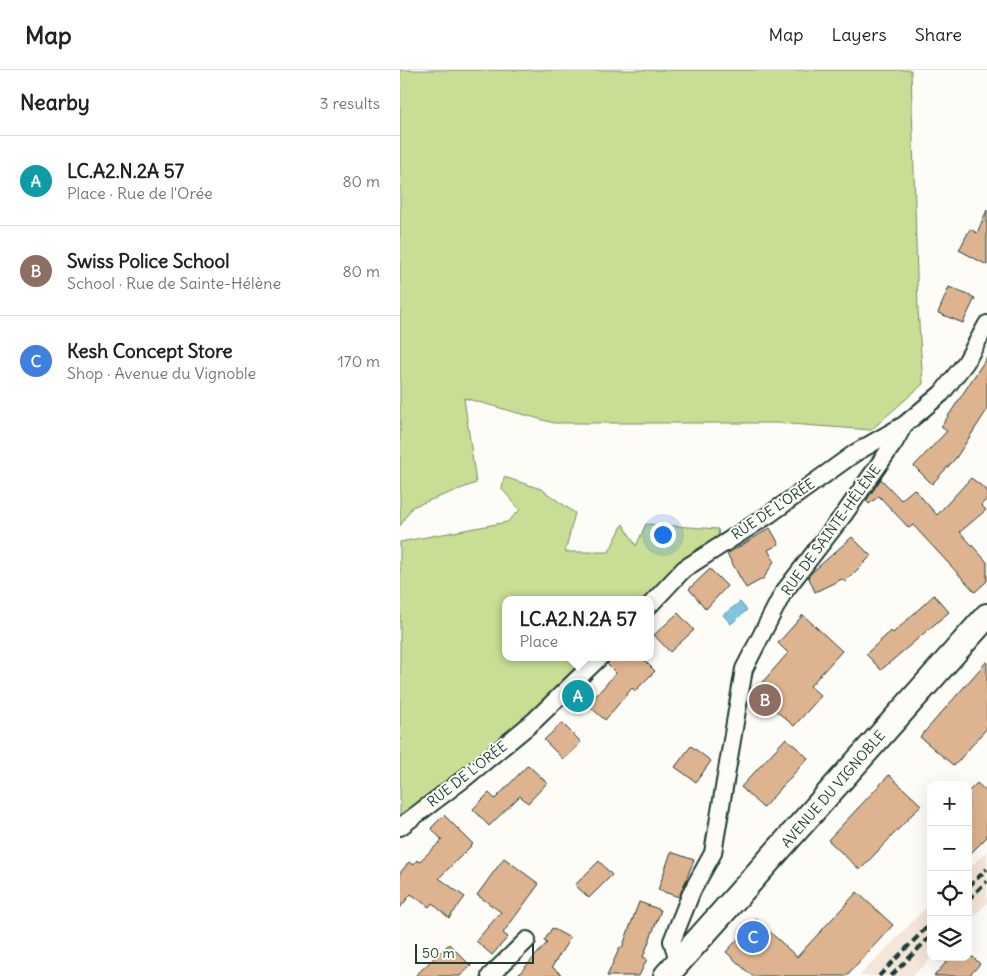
<!DOCTYPE html>
<html lang="en">
<head>
<meta charset="utf-8">
<style>
  body { margin:0; font-family:Delius,sans-serif; background:#f2f2f2; color:#202124 }
  .controls { position:absolute; right:15px; bottom:15px; display:grid; overflow:hidden; border-radius:10px; box-shadow:0 5px 20px #0002 }
  .controls button { width:45px; height:45px; display:grid; place-items:center; padding:0; border:0; border-bottom:1px solid #e0e0e0; background:#fff; color:#202124; font:25px sans-serif }
  .scale { position:absolute; left:15px; bottom:12px; width:119px; box-sizing:border-box; padding-left:5px; border:2px solid #1f3d34; border-top:0; font-size:14px; line-height:18px; white-space:nowrap; color:#1f3d34; -webkit-text-stroke:4px #fdfcf7; paint-order:stroke }
  .you { position:absolute; left:262px; top:464px; width:18px; height:18px; margin:-12px; border:4px solid #fff; border-radius:50%; background:#1a73e8; box-shadow:0 0 0 8px #1a73e833 }
  .badge { display:grid; place-items:center; width:32px; height:32px; border-radius:50%; background:#1a73e8; color:#fff; font-size:16px; font-weight:700 }
  .pin { position:absolute; translate:-50% -50%; border:2px solid #fff; box-shadow:0 1px 5px #0006 }
  .popup { position:absolute; left:102px; top:526px; width:152px; height:65px; box-sizing:border-box; display:grid; place-content:center; border-radius:10px; background:#fff; filter:drop-shadow(0 1px 4px #0005); font-size:16px; white-space:nowrap; color:#757577 }
  .popup b { font-size:19px; color:#202124 }
  .popup::after { content:''; position:absolute; left:50%; top:100%; margin-left:-10px; border:10px solid transparent; border-top-color:#fff }
  .list { margin:0; padding:0; list-style:none }
  h2 { display:flex; justify-content:space-between; align-items:center; height:65px; margin:0; padding:0 20px; font-size:21px }
  h2 small { font-size:16px; font-weight:400; color:#757577 }
  .list li { display:grid; grid-template-columns:32px 1fr auto; gap:15px; align-items:center; box-sizing:border-box; height:90px; padding:0 20px; border-top:1px solid #e0e0e0 }
  .list b { display:block; font-size:19px; white-space:nowrap }
  .list p { margin:0; font-size:16px; white-space:nowrap; color:#757577 }
  .list em { font-size:16px; font-style:normal; color:#757577 }
  .icon { flex:none; width:28px; height:28px; fill:none; stroke:currentColor; stroke-width:2; stroke-linecap:round; stroke-linejoin:round }
  .map { position:relative; flex:none; width:587px; height:906px; overflow:hidden }
  header { display:flex; align-items:center; gap:30px; box-sizing:border-box; height:70px; padding:0 25px; background:#fff; border-bottom:1px solid #e0e0e0 }
  header strong { font-size:24px }
  nav { display:flex; gap:28px; margin-inline-start:auto; font-size:18px }
  main { display:flex }
  aside { flex:1; background:#fff }
  .map>svg:first-child { display:block }
  .built { fill:#f4e6d8 }
  .green { fill:#c7de94; stroke:#738e64 }
  .water { fill:#7fc5df; stroke:#598f9b }
  .building { fill:#deb38f; stroke:#1f3d34 }
  .lines { fill:none; stroke-linecap:round; stroke-linejoin:round }
  .street-casing { stroke:#1f3d34; stroke-width:20 }
  .secondary-casing { stroke:#1f3d34; stroke-width:28 }
  .street { stroke:#fdfcf7; stroke-width:16 }
  .secondary { stroke:#fdfcf7; stroke-width:24 }
  .rail { stroke:#1f3d34; stroke-width:4; stroke-dasharray:8 4; stroke-linecap:butt }
  .labels { text-anchor:middle; dominant-baseline:central; stroke-width:4; stroke-linejoin:round; paint-order:stroke }
  .street-label { font-size:14px; fill:#1f3d34; stroke:#fdfcf7 }
</style>
</head>
<body>
<header>
<strong>Map</strong>
<nav><a>Map</a><a>Layers</a><a>Share</a></nav>
</header>
<main>
<aside>
<h2>Nearby<small>3 results</small></h2>
<ul class="list">
<li><span class="badge" style="background:#0f9aa8">A</span><div><b>LC.A2.N.2A 57</b><p>Place · Rue de l'Orée</p></div><em>80 m</em></li>
<li><span class="badge" style="background:#8d6e63">B</span><div><b>Swiss Police School</b><p>School · Rue de Sainte-Hélène</p></div><em>80 m</em></li>
<li><span class="badge" style="background:#3f7fe0">C</span><div><b>Kesh Concept Store</b><p>Shop · Avenue du Vignoble</p></div><em>170 m</em></li>
</ul>
</aside>
<div class="map">
<svg width="587" height="906" viewBox="0 0 587 906">
  <rect width="100%" height="100%" fill="#fdfcf7"/>
  <filter id="ink" filterUnits="userSpaceOnUse"><feTurbulence type="fractalNoise" baseFrequency=".02" numOctaves="2"/><feDisplacementMap in="SourceGraphic" scale="10" xChannelSelector="R" yChannelSelector="G"/><feConvolveMatrix kernelMatrix="1 2 1 2 8 2 1 2 1" color-interpolation-filters="sRGB"/></filter>
  <g filter="url(#ink)">
    <!-- built -->
    <g class="built">
      <polygon points="587,781 587,833 568,852 568,799"/>
      <polygon points="531,833 532,887 513,906 459,906"/>
    </g>
    <!-- green -->
    <g class="green">
      <polygon points="0,0 511,0 518,239 523,314 471,360 377,353 154,353 64,328 76,413 12,437 0,456"/>
      <polygon points="104,407 141,419 175,443 165,482 209,482 223,454 236,476 246,454 318,459 320,474 250,530 106,530 106,587 200,587 0,757 0,472 107,452 120,440 102,419"/>
    </g>
    <!-- water -->
    <polygon class="water" points="340,532 347,540 331,554 323,545"/>
    <!-- building -->
    <g class="building">
      <polygon points="587,140 587,195 559,180 570,159 577,163"/>
      <polygon points="549,217 575,228 563,253 538,243"/>
      <polygon points="587,287 587,340 556,388 532,414 514,396 547,361 541,357"/>
      <polygon points="571,408 587,420 587,429 581,435 586,440 560,462 587,492 587,511 575,522 513,455 509,458 479,426 469,434 466,431 481,409 501,430 514,419 537,445"/>
      <polygon points="370,458 379,474 368,480 374,491 364,508 346,518 327,484"/>
      <polygon points="452,467 471,486 445,512 442,509 415,522 408,506"/>
      <polygon points="310,499 327,516 306,539 289,519"/>
      <polygon points="534,525 549,542 481,600 466,584 491,561 493,563"/>
      <polygon points="278,543 294,560 270,582 254,565"/>
      <polygon points="403,545 442,581 410,616 421,626 394,656 354,622 388,583 378,573"/>
      <polygon points="214,587 241,587 255,601 235,621 232,618 205,650 188,635 216,603 207,594"/>
      <polygon points="587,591 587,658 554,696 520,667"/>
      <polygon points="162,653 181,672 164,690 144,670"/>
      <polygon points="386,668 408,688 363,738 341,717"/>
      <polygon points="291,676 311,691 296,712 275,697"/>
      <polygon points="128,695 147,713 128,733 120,726 89,756 73,739 89,723 95,729"/>
      <polygon points="489,705 521,735 460,800 428,770"/>
      <polygon points="577,713 587,722 587,767 568,786 568,722"/>
      <polygon points="44,745 73,774 39,808 65,827 49,848 32,833 29,837 11,824 0,838 0,803 9,792 13,795 17,790 19,792 42,770 31,758"/>
      <polygon points="271,782 294,790 279,827 258,820"/>
      <polygon points="104,788 139,814 103,863 108,867 92,885 76,871 101,842 77,825"/>
      <polygon points="199,791 212,805 189,828 175,815"/>
      <polygon points="457,822 493,855 446,906 352,906 326,882 356,849 397,887"/>
      <polygon points="239,832 261,840 243,887 247,889 239,906 207,906 220,877 222,878"/>
      <polygon points="152,858 170,868 152,897 163,906 117,906 147,873 144,871"/>
      <polygon points="49,874 71,896 60,906 15,906"/>
      <polygon points="551,887 573,887 580,894 569,906 534,906"/>
    </g>
    <g class="lines">
      <defs>
        <g id="street">
          <polyline points="250,535 284,499 370,444 455,383 504,355"/>
          <polyline points="0,757 65,708 134,651 200,587"/>
          <polyline points="279,893 272,871 292,821 313,783 344,599 383,523 445,443 494,373 504,355 542,323 566,292 587,254"/>
          <polyline points="90,906 127,870"/>
        </g>
        <polyline id="secondary" points="266,906 587,546"/>
      </defs>
      <!-- street casing -->
      <use href="#street" class="street-casing"/>
      <!-- secondary casing -->
      <use href="#secondary" class="secondary-casing"/>
      <!-- street -->
      <use href="#street" class="street"/>
      <!-- secondary -->
      <use href="#secondary" class="secondary"/>
      <!-- rail -->
      <g class="rail">
        <polyline points="568,817 587,799"/>
        <polyline points="568,830 587,811"/>
        <polyline points="479,906 531,853"/>
        <polyline points="491,906 531,866"/>
      </g>
    </g>
  </g>
  <g class="labels">
    <!-- street labels -->
    <g class="street-label">
      <text transform="translate(373 439) rotate(-34)">RUE DE L'ORÉE</text>
      <text transform="translate(431 460) rotate(-54)">RUE DE SAINTE-HÉLÈNE</text>
      <text transform="translate(67 704) rotate(-38)">RUE DE L'ORÉE</text>
      <text transform="translate(433 719) rotate(-49)">AVENUE DU VIGNOBLE</text>
    </g>
  </g>
</svg>
<div class="controls">
<button>+</button>
<button>−</button>
<button><svg class="icon" aria-label="locate" viewBox="0 0 24 24"><circle cx="12" cy="12" r="6"/><path d="M12 2v4M12 18v4M2 12h4M18 12h4"/></svg></button>
<button><svg class="icon" aria-label="layers" viewBox="0 0 24 24"><path d="M12 4l9 5-9 5-9-5zM3 14l9 5 9-5"/></svg></button>
</div>
<div class="scale">50 m</div>
<div class="you"></div>
<div class="pin badge" style="left:178px;top:626px;background:#0f9aa8">A</div>
<div class="popup"><b>LC.A2.N.2A 57</b>Place</div>
<div class="pin badge" style="left:365px;top:630px;background:#8d6e63">B</div>
<div class="pin badge" style="left:353px;top:867px;background:#3f7fe0">C</div>
</div>
</main>
</body>
</html>
